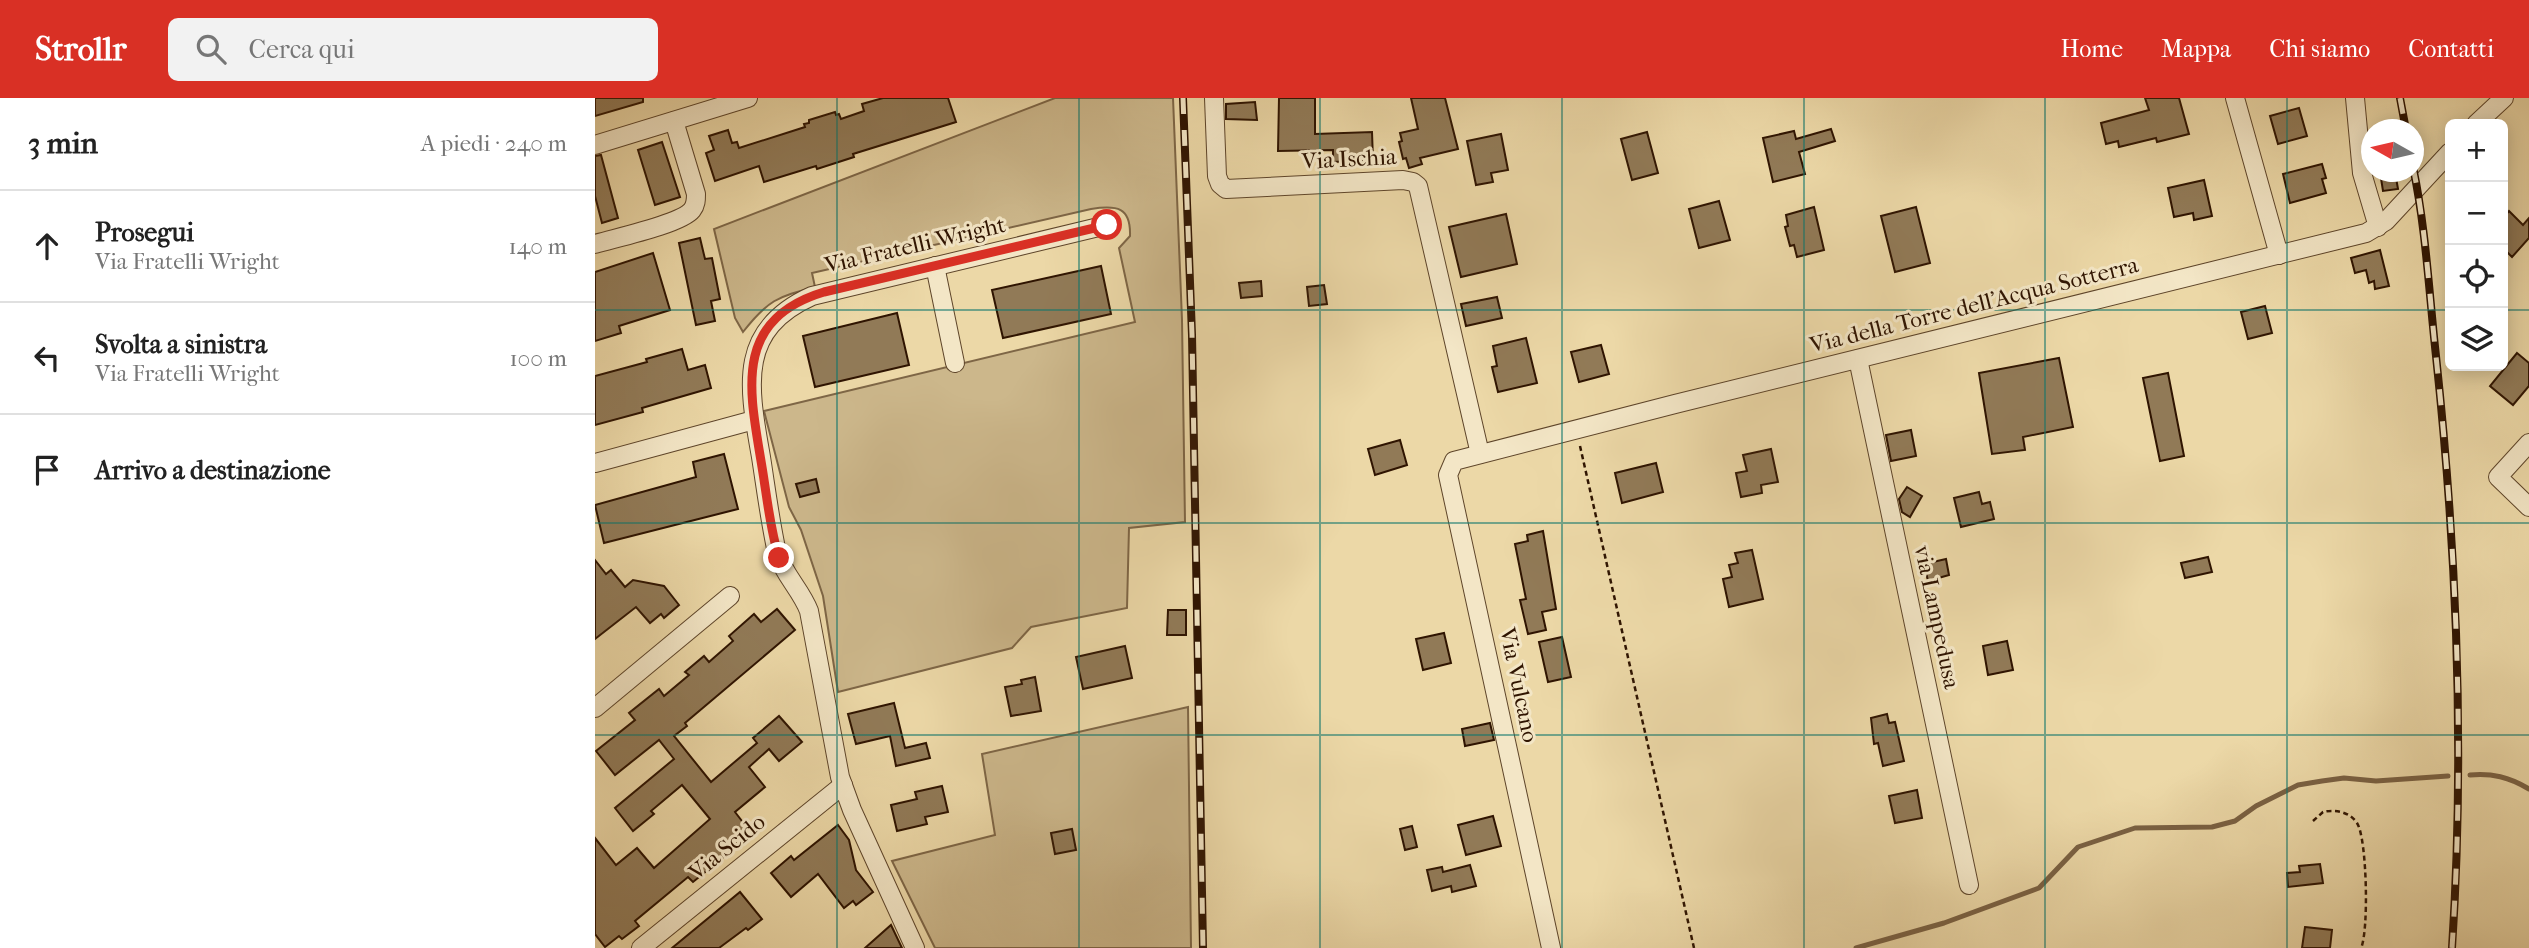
<!DOCTYPE html>
<html lang="it">
<head>
<meta charset="utf-8">
<style>
  body { margin:0; font-family:"IM FELL French Canon",serif; background:#f2f2f2; color:#222 }
  .controls { position:absolute; right:21px; top:21px; display:grid; overflow:hidden; border-radius:10px; box-shadow:0 4px 18px #0003 }
  .controls button { width:63px; height:63px; display:grid; place-items:center; padding:0; border:0; border-bottom:2px solid #e0e0e0; background:#fff; color:#222; font:35px sans-serif }
  .compass { position:absolute; left:1766px; top:21px; width:63px; height:63px; border-radius:50%; background:#fff; box-shadow:0 4px 18px #0003; rotate:278deg }
  .stop { position:absolute; width:21px; height:21px; margin:-16px; border:5px solid #d93025; border-radius:50%; background:#fff }
  .stop.end { background:#d93025; border-color:#fff; box-shadow:0 2px 7px #0008 }
  .list { margin:0; padding:0; list-style:none }
  h2 { display:flex; justify-content:space-between; align-items:center; height:91px; margin:0; padding:0 28px; font-size:30px }
  h2 small { font-size:23px; font-weight:400; color:#767676 }
  .list li { display:grid; grid-template-columns:46px 1fr auto; gap:21px; align-items:center; box-sizing:border-box; height:112px; padding:0 28px; border-top:2px solid #e0e0e0 }
  .list b { display:block; font-size:26px; white-space:nowrap }
  .list p { margin:0; font-size:23px; white-space:nowrap; color:#767676 }
  .list em { font-size:23px; font-style:normal; color:#767676 }
  .icon { flex:none; width:38px; height:38px; fill:none; stroke:currentColor; stroke-width:2; stroke-linecap:round; stroke-linejoin:round }
  .map { position:relative; flex:none; width:1934px; height:850px; overflow:hidden }
  header { display:flex; align-items:center; gap:42px; box-sizing:border-box; height:98px; padding:0 35px; background:#d93025; color:#fff }
  header strong { font-size:33px }
  nav { display:flex; gap:38px; margin-inline-start:auto; font-size:24px }
  .search { width:490px; height:63px; background:#f2f2f2; display:flex; align-items:center; gap:18px; box-sizing:border-box; padding:0 24px; border-radius:10px; color:#767676; font-size:26px }
  main { display:flex }
  aside { flex:1; background:#fff }
  .map>svg:first-child { display:block }
  .green { fill:#ccb78b; stroke:#7e6646; stroke-width:2 }
  .lines { fill:none; stroke-linecap:round; stroke-linejoin:round }
  .stream { stroke:#7a6143; stroke-width:5 }
  .building { fill:#917a57; stroke:#2f1401; stroke-width:2 }
  .minor-casing { stroke:#5e452a; stroke-width:20 }
  .path { stroke:#2f1401; stroke-width:2.5; stroke-dasharray:5 3.5; stroke-linecap:butt }
  .minor { stroke:#f3e6c6; stroke-width:18 }
  .rail-casing { stroke:#2f1401; stroke-width:8 }
  .rail { stroke:#f3e6c6; stroke-width:5; stroke-dasharray:16; stroke-linecap:butt }
  .route { stroke:#d93025; stroke-width:9 }
  .grid { fill:none; stroke:#0f766e; stroke-width:2; stroke-opacity:0.55 }
  .labels { text-anchor:middle; dominant-baseline:central; stroke-width:6; stroke-linejoin:round; paint-order:stroke }
  .street-label { font-size:23px; fill:#2f1401; stroke:#f3e6c6 }
</style>
</head>
<body>
<header>
<strong>Strollr</strong>
<div class="search"><svg class="icon" aria-label="search" viewBox="0 0 24 24"><circle cx="10" cy="10" r="6"/><path d="M15 15l6 6"/></svg>Cerca qui</div>
<nav><a>Home</a><a>Mappa</a><a>Chi siamo</a><a>Contatti</a></nav>
</header>
<main>
<aside>
<h2>3 min<small>A piedi · 240 m</small></h2>
<ul class="list">
<li><svg class="icon" aria-label="ahead" viewBox="0 0 24 24"><path d="M12 20V5M6 11l6-6 6 6"/></svg><div><b>Prosegui</b><p>Via Fratelli Wright</p></div><em>140 m</em></li>
<li><svg class="icon" aria-label="left" viewBox="0 0 24 24"><path d="M17 20v-9H6M10 6l-5 5 5 5"/></svg><div><b>Svolta a sinistra</b><p>Via Fratelli Wright</p></div><em>100 m</em></li>
<li><svg class="icon" aria-label="arrive" viewBox="0 0 24 24"><path d="M6 21V4h12l-3 4 3 4H6"/></svg><div><b>Arrivo a destinazione</b></div></li>
</ul>
</aside>
<div class="map">
<svg width="1934" height="850" viewBox="0 0 1934 850">
  <rect width="100%" height="100%" fill="#ecd8a7"/>
  <filter id="stains"><feTurbulence type="fractalNoise" baseFrequency=".00286" numOctaves="4"/><feColorMatrix values="0 0 0 0 .2 0 0 0 0 .09 0 0 0 0 .02 0 0 0 .5 -.17"/></filter>
  <radialGradient id="worn" r=".72"><stop offset=".6" stop-color="#630" stop-opacity="0"/><stop offset="1" stop-color="#630" stop-opacity=".3"/></radialGradient>
  <!-- green -->
  <g class="green">
    <path d="M460 0H578L587 222 590 424 534 430 532 510 436 529 417 550 243 594 228 498 206 432 194 409 169 313 540 224 524 150 535 138C536 109 522 107 496 111L217 175 220 189C182 199 173 202 148 234L140 220 119 131Z"/>
    <polygon points="593,609 596,850 340,850 297,763 400,737 387,656"/>
  </g>
  <g class="lines">
    <!-- stream -->
    <g class="stream">
      <path d="M1875 677C1897 675 1914 679 1934 691"/>
      <polyline points="1261,850 1349,825 1444,790 1483,749 1540,730 1617,729 1640,723 1661,708 1703,687 1727,683 1749,680 1781,683 1853,678"/>
    </g>
  </g>
  <!-- building -->
  <g class="building">
    <polygon points="0,0 48,0 48,4 0,18"/>
    <polygon points="288,0 353,0 361,24 258,56 259,59 222,71 221,68 169,84 164,68 120,83 111,55 119,52 114,38 133,32 137,45 142,44 144,50 210,29 209,26 214,25 214,22 240,14 241,17 244,16 246,21 269,13 267,6"/>
    <polygon points="684,0 720,0 720,36 777,34 778,62 738,64 738,52 683,53"/>
    <polygon points="816,0 850,0 863,51 825,60 827,66 814,70 811,60 808,61 804,44 807,43 805,35 823,31"/>
    <polygon points="1550,0 1584,0 1594,36 1562,44 1561,40 1524,49 1523,43 1511,46 1506,25 1554,12"/>
    <polygon points="660,4 662,22 631,21 631,6"/>
    <polygon points="1704,10 1712,38 1683,46 1675,18"/>
    <polygon points="1236,31 1240,43 1204,54 1210,76 1178,84 1168,40 1199,33 1201,41"/>
    <polygon points="1052,34 1063,75 1037,82 1026,41"/>
    <polygon points="906,36 913,72 896,75 898,84 881,87 872,43"/>
    <polygon points="67,44 85,99 60,107 43,52"/>
    <polygon points="6,57 23,120 7,125 0,98 0,58"/>
    <polygon points="1727,66 1731,80 1727,81 1731,95 1695,105 1688,76"/>
    <polygon points="1785,74 1800,74 1803,91 1788,93"/>
    <polygon points="1609,82 1617,118 1599,122 1598,115 1579,119 1573,90"/>
    <polygon points="1124,103 1135,142 1104,150 1094,111"/>
    <polygon points="1219,109 1229,152 1202,159 1199,147 1195,148 1190,129 1193,128 1191,117"/>
    <polygon points="1321,109 1335,165 1300,174 1286,118"/>
    <polygon points="1914,113 1928,127 1934,120 1934,140 1917,159 1908,150 1908,120"/>
    <polygon points="911,116 922,166 866,179 854,129"/>
    <polygon points="105,140 110,161 117,160 125,201 116,203 120,223 101,227 84,145"/>
    <polygon points="1785,152 1794,188 1780,191 1779,183 1774,185 1771,172 1760,175 1756,160"/>
    <polygon points="58,155 75,212 24,228 26,235 0,243 0,174"/>
    <polygon points="506,168 516,216 408,240 397,192"/>
    <polygon points="666,183 667,198 646,200 644,185"/>
    <polygon points="729,187 732,206 714,208 712,189"/>
    <polygon points="902,199 907,220 871,228 866,206"/>
    <polygon points="1670,208 1677,235 1653,241 1646,214"/>
    <polygon points="302,215 314,267 220,289 208,238"/>
    <polygon points="931,240 942,285 903,294 897,269 902,268 898,248"/>
    <polygon points="1006,247 1014,276 984,284 976,254"/>
    <polygon points="87,251 93,272 110,267 116,290 47,310 48,314 0,327 0,278 52,264 51,261"/>
    <polygon points="1922,255 1934,265 1934,288 1918,307 1895,288"/>
    <polygon points="1464,260 1478,329 1428,339 1430,352 1397,356 1384,275"/>
    <polygon points="1573,275 1589,358 1565,363 1548,280"/>
    <polygon points="1316,332 1321,358 1296,363 1291,337"/>
    <polygon points="805,342 812,367 780,377 773,351"/>
    <polygon points="1176,351 1183,384 1166,387 1167,395 1146,399 1141,375 1152,373 1148,357"/>
    <polygon points="129,356 143,411 9,445 0,407 101,379 98,364"/>
    <polygon points="1061,365 1068,394 1027,405 1020,375"/>
    <polygon points="221,381 224,394 205,399 201,386"/>
    <polygon points="1312,389 1327,398 1315,419 1307,414 1304,401"/>
    <polygon points="1384,394 1387,406 1395,404 1399,421 1366,429 1359,400"/>
    <polygon points="948,433 961,511 947,514 951,532 933,536 925,502 931,501 920,446 933,443 932,437"/>
    <polygon points="1157,452 1168,501 1134,509 1128,481 1137,479 1134,467 1143,465 1140,455"/>
    <polygon points="1613,459 1617,474 1590,480 1586,465"/>
    <polygon points="1351,461 1354,477 1333,483 1329,466"/>
    <polygon points="0,462 11,476 16,472 30,489 38,482 69,488 84,507 69,520 66,516 55,525 41,509 0,541"/>
    <polygon points="182,511 200,532 90,625 92,628 79,638 116,684 162,645 158,640 184,618 207,644 184,663 174,651 154,669 170,689 140,714 157,736 98,784 93,779 40,823 44,828 27,841 24,838 10,849 0,836 0,740 21,767 42,750 59,770 115,721 87,687 56,713 59,716 38,733 20,710 79,661 64,642 20,677 1,653 40,622 34,615 64,591 69,598 94,577 90,574 109,558 114,564 138,543 134,538 159,516 166,524"/>
    <polygon points="573,512 591,512 591,537 572,537"/>
    <polygon points="849,535 856,565 828,572 821,541"/>
    <polygon points="967,539 976,579 953,584 944,544"/>
    <polygon points="1412,543 1418,572 1393,577 1388,548"/>
    <polygon points="530,548 537,580 488,591 481,559"/>
    <polygon points="440,579 446,613 416,618 410,589 427,586 426,582"/>
    <polygon points="299,605 310,650 331,645 335,660 301,668 295,638 261,646 253,616"/>
    <polygon points="1292,616 1294,625 1300,624 1309,663 1288,668 1283,645 1279,646 1276,620"/>
    <polygon points="895,625 899,642 870,648 867,631"/>
    <polygon points="347,688 353,714 330,719 332,726 302,733 296,707 322,701 320,694"/>
    <polygon points="1322,692 1327,720 1300,725 1294,698"/>
    <polygon points="898,718 906,748 871,757 863,727"/>
    <polygon points="243,727 254,742 261,772 278,794 261,807 258,803 249,810 223,776 196,799 176,775 196,758 199,762"/>
    <polygon points="817,728 822,749 810,752 805,731"/>
    <polygon points="477,731 481,752 460,756 456,735"/>
    <polygon points="1725,766 1728,785 1693,789 1692,775 1705,774 1704,768"/>
    <polygon points="875,767 881,788 857,794 856,788 837,793 832,772 847,769 848,774"/>
    <polygon points="145,794 167,821 153,832 151,830 124,850 77,850"/>
    <polygon points="296,827 307,850 270,850"/>
    <polygon points="1710,829 1737,832 1735,850 1707,850"/>
  </g>
  <g class="lines">
    <defs>
      <g id="minor">
        <polyline points="619,0 622,78 625,86 631,91 808,82 818,84 823,88 885,356"/>
        <polyline points="1640,0 1684,157"/>
        <polyline points="1760,0 1767,75 1783,129"/>
        <polyline points="1881,26 1909,0"/>
        <polyline points="0,47 153,0"/>
        <path d="M0 146C20 140 86 126 97 112 101 107 101 102 101 96L79 23"/>
        <polyline points="340,168 360,265"/>
        <polyline points="1263,261 1374,787"/>
        <polyline points="1934,345 1903,379 1934,409"/>
        <polyline points="0,365 159,322"/>
        <polyline points="0,610 135,498"/>
        <polyline points="46,850 248,687"/>
        <path d="M320 850 257 712 245 679 214 513C206 492 189 477 182 455 175 423 171 391 166 359 154 290 141 232 217 198L512 127"/>
        <polyline points="956,850 853,377 859,363 1080,306 1771,135 1791,123 1855,54"/>
      </g>
    </defs>
    <!-- minor casing -->
    <use href="#minor" class="minor-casing"/>
    <!-- path -->
    <g class="path">
      <polyline points="985,348 1099,850"/>
      <path d="M1718 723 1728 714C1740 711 1755 714 1762 725 1772 740 1774 833 1766 850"/>
    </g>
    <!-- minor -->
    <use href="#minor" class="minor"/>
    <defs>
      <g id="rail">
        <polyline points="588,0 597,237 608,850"/>
        <polyline points="1805,0 1811,32"/>
        <path d="M1818 69C1831 131 1834 195 1841 258 1862 455 1870 652 1857 850"/>
      </g>
    </defs>
    <!-- rail casing -->
    <use href="#rail" class="rail-casing"/>
    <!-- rail -->
    <use href="#rail" class="rail"/>
  </g>
  <g class="lines">
    <!-- route -->
    <path class="route" d="M184 460C175 431 172 399 167 369 155 295 136 222 229 194L512 127"/>
  </g>
  <!-- grid -->
  <path class="grid" d="M242 0V850M484 0V850M725 0V850M967 0V850M1209 0V850M1450 0V850M1692 0V850M0 212H1855M1908 212H1934M0 425H1934M0 637H1934"/>
  <g class="labels">
    <!-- street labels -->
    <g class="street-label">
      <text transform="translate(754 61) rotate(-3)">Via Ischia</text>
      <text transform="translate(320 147) rotate(-13)">Via Fratelli Wright</text>
      <text transform="translate(1379 207) rotate(-14)">Via della Torre dell'Acqua Sotterra</text>
      <text transform="translate(1342 519) rotate(78)">via Lampedusa</text>
      <text transform="translate(924 587) rotate(78)">Via Vulcano</text>
      <text transform="translate(132 749) rotate(-39)">Via Scido</text>
    </g>
  </g>
  <rect width="100%" height="100%" filter="url(#stains)"/>
  <rect width="100%" height="100%" fill="url(#worn)"/>
</svg>
<div class="controls">
<button>+</button>
<button>−</button>
<button><svg class="icon" aria-label="locate" viewBox="0 0 24 24"><circle cx="12" cy="12" r="6"/><path d="M12 2v4M12 18v4M2 12h4M18 12h4"/></svg></button>
<button><svg class="icon" aria-label="layers" viewBox="0 0 24 24"><path d="M12 4l9 5-9 5-9-5zM3 14l9 5 9-5"/></svg></button>
</div>
<svg class="compass" viewBox="-18 -18 36 36"><path d="M0-13l5 13h-10z" fill="#e53935"/><path d="M0 13l5-13h-10z" fill="#767676"/></svg>
<div class="stop" style="left:512px;top:127px"></div>
<div class="stop end" style="left:184px;top:460px"></div>
</div>
</main>
</body>
</html>
